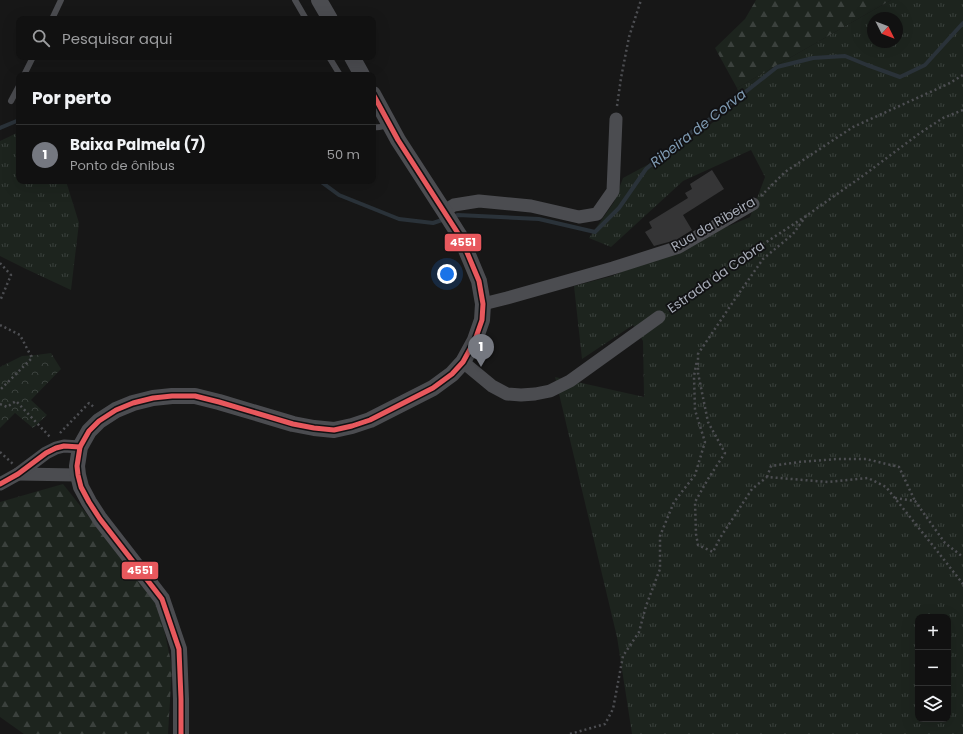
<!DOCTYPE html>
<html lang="pt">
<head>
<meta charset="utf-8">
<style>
  body { margin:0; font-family:Poppins,sans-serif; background:#1e1f1f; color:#f1f3f6 }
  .controls { position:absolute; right:12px; bottom:12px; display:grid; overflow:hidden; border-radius:8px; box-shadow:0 4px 16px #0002 }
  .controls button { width:36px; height:36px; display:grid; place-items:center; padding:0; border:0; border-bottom:1px solid #303131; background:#111; color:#f1f3f6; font:20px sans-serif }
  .compass { position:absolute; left:867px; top:12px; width:36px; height:36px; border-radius:50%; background:#111; box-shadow:0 4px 16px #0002; rotate:132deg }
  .you { position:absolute; left:447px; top:274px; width:14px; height:14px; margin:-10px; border:3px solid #fff; border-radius:50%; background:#1a73e8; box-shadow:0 0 0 6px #1a73e833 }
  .badge { display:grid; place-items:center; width:26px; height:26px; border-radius:50%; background:#757880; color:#fff; font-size:13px; font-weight:700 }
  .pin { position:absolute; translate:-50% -33px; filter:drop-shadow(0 1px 2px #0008) }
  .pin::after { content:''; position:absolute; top:21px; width:14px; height:12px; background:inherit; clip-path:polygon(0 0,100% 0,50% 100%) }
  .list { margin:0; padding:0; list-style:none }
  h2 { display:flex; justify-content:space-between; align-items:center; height:52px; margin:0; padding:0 16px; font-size:17px }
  h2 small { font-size:13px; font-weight:400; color:#9c9d9f }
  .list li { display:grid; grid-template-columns:26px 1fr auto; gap:12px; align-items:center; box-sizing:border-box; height:60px; padding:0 16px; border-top:1px solid #303131 }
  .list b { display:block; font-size:15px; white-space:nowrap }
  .list p { margin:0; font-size:13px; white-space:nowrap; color:#9c9d9f }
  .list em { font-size:13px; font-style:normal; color:#9c9d9f }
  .icon { flex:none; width:22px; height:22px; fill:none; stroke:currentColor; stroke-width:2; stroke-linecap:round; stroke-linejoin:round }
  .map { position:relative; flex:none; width:963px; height:734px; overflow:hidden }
  .search { position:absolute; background:#111; box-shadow:0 4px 16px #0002; left:16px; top:16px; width:360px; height:44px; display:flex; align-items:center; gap:10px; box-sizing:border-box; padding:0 14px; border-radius:8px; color:#9c9d9f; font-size:15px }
  .panel { position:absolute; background:#111; box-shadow:0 4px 16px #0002; left:16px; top:72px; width:360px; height:112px; border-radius:8px }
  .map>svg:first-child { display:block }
  .grass { fill:url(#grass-tufts); fill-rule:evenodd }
  .forest { fill:url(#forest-firs) }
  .park { fill:url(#park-crowns) }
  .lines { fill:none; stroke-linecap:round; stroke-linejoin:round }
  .stream { stroke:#2a3239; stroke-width:4 }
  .building { fill:#353536 }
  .path { stroke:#4d4e52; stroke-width:2.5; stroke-dasharray:2 3; stroke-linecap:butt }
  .service { stroke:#4b4c50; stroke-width:6 }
  .minor { stroke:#4b4c50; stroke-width:13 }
  .tertiary { stroke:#4b4c50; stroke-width:16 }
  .bus-1-casing { stroke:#111113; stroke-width:8 }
  .bus-1 { stroke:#e8585d; stroke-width:5 }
  .labels { text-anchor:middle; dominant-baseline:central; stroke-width:3.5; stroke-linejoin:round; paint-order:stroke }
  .street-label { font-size:13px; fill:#a8adb8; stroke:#111113 }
  .water-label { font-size:14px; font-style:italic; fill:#7f9bb3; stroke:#111113 }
  .line-badge { stroke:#111113; stroke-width:1.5 }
  .badge-label { font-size:11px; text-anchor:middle; font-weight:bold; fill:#fff }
</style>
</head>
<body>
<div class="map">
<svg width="963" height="734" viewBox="0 0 963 734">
  <defs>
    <pattern id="grass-tufts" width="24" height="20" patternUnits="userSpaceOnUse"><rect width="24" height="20" fill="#1d241e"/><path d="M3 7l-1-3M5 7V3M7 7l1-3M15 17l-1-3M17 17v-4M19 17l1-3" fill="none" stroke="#3b413d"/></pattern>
    <pattern id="forest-firs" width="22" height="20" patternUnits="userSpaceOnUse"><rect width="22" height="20" fill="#1d241e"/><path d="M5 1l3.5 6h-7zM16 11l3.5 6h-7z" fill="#3b413d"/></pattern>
    <pattern id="park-crowns" width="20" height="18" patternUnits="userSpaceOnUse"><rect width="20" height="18" fill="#1d241e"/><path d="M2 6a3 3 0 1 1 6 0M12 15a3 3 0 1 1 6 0" fill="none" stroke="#3b413d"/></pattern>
  </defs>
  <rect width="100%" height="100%" fill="#171717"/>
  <!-- grass -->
  <g class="grass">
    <path d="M891 0H963V734H632L617 637 555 377 644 397 643 341 633 325 582 359 574 286 612 276 750 217 765 177 751 150 683 181 611 247 589 238 614 202 623 178 675 150 741 102 737 88ZM873 18H897V42H873ZM918 617H948V719H918Z"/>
    <polygon points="19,132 19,181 66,181 79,223 71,290 26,269 0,256 0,141"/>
  </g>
  <!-- forest -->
  <g class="forest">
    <polygon points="756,0 891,0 737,88 715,48 745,19"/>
    <polygon points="63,484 159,605 172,667 168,734 24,734 0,717 0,502"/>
  </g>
  <!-- park -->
  <polygon class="park" points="51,353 61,369 31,400 47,415 33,428 15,413 0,428 0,367 22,356 36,355"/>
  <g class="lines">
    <!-- stream -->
    <g class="stream">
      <polyline points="0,128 19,120"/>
      <polyline points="320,181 339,195 399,219 433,223 445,219"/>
      <polyline points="452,217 458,215 539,219 595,232 619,208 646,169 679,141 720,112 777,67 813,58 845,56 867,65 900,77 925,65 963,23"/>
    </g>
  </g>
  <!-- building -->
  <polygon class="building" points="712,170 724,189 683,215 692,230 676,240 654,246 645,232 652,228 649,222 688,198 685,193 692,189 690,184"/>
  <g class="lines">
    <!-- path -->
    <g class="path">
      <polyline points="617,106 621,78 629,37 641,0"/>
      <polyline points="761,196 785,172 853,127 948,84 963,75"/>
      <polyline points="806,216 793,234 763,259 735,299 698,354 698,373 708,422 725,453 708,479 695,502 696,534 698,545 713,552 720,538 752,489 767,477 828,482 868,478 886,487 934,547 963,584"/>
      <polyline points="0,263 11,275 0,301"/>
      <polyline points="668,310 692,291 806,216 864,175 920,133 943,118 963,110"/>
      <polyline points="0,325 20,335 32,358 0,390"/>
      <polyline points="0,404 7,407 16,401 51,438"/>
      <polyline points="60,433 89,403 95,408"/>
      <polyline points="0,452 13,464"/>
      <polyline points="767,477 771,466 799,462 837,459 866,459 899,467 915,501"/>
      <polyline points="895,498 915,501 945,543 963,557"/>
      <polyline points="570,734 605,724 613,709 623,656 639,632 646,606 660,569 660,536 674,502 695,475 705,442 695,410 694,376 697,360"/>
    </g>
    <!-- service -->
    <g class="service">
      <polyline points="295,0 306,19"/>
      <polyline points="52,19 61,0"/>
      <polyline points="329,57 340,75"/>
      <polyline points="24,75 33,57"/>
      <polyline points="11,101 19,86"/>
      <path d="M373 127C379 128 383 127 388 124"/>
    </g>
    <!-- minor -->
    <g class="minor">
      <polyline points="444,211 454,205 479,201 531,206 579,217 597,214 613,191 616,119"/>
      <polyline points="483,304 507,298 613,268 679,247 753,204"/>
      <polyline points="463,362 492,386 507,394 521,395 535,394 550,391 570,381 659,317"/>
      <polyline points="18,474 78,475"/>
      <polyline points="0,484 18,474 46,453 56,448 64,446 80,447"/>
    </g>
    <!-- tertiary -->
    <g class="tertiary">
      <polyline points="319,0 330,19"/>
      <polyline points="352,57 362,75"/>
      <polyline points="181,734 181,699 179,649 162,599 100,519 89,502 81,487 78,475 77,466 80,447 89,431 99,421 116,410 133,403 153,398 172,396 195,396 219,402 293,424 314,428 334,430 352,426 370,420 433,388 452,374 463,362 475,340 482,320 483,304 479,281 461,238 444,211 398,140 373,94"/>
    </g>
    <defs>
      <g id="bus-1">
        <polyline points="0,484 18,474 46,453 56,448 64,446 80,447"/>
        <polyline points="181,734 181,699 179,649 162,599 100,519 89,502 81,487 78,475 77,466 80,447 89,431 99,421 116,410 133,403 153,398 172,396 195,396 219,402 293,424 314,428 334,430 352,426 370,420 433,388 452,374 463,362 475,340 482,320 483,304 479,281 461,238 398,140 373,94"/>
      </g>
    </defs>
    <!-- bus-1 casing -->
    <use href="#bus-1" class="bus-1-casing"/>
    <!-- bus-1 -->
    <use href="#bus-1" class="bus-1"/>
  </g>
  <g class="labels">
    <!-- street labels -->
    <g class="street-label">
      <text transform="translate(713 224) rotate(-30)">Rua da Ribeira</text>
      <text transform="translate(716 277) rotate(-35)">Estrada da Cobra</text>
    </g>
    <!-- water labels -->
    <g class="water-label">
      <text transform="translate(698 128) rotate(-38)">Ribeira de Corva</text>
    </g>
  </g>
  <g class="line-badge">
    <rect x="444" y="233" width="38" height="19" rx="4" fill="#e8585d"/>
    <rect x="121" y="561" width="38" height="19" rx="4" fill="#e8585d"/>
  </g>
  <g class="badge-label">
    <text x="463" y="246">4551</text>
    <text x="140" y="574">4551</text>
  </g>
</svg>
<div class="controls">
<button>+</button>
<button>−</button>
<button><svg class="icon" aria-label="layers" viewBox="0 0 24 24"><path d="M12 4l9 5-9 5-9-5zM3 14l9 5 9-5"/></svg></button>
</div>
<svg class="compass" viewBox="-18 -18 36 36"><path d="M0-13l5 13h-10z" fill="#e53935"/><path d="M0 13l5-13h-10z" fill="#9c9d9f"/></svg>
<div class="you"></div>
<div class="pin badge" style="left:481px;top:367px">1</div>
<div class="search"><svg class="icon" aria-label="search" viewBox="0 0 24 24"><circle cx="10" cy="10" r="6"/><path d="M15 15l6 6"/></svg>Pesquisar aqui</div>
<section class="panel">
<h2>Por perto<small></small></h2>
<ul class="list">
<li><span class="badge">1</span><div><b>Baixa Palmela (7)</b><p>Ponto de ônibus</p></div><em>50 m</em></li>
</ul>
</section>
</div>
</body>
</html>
